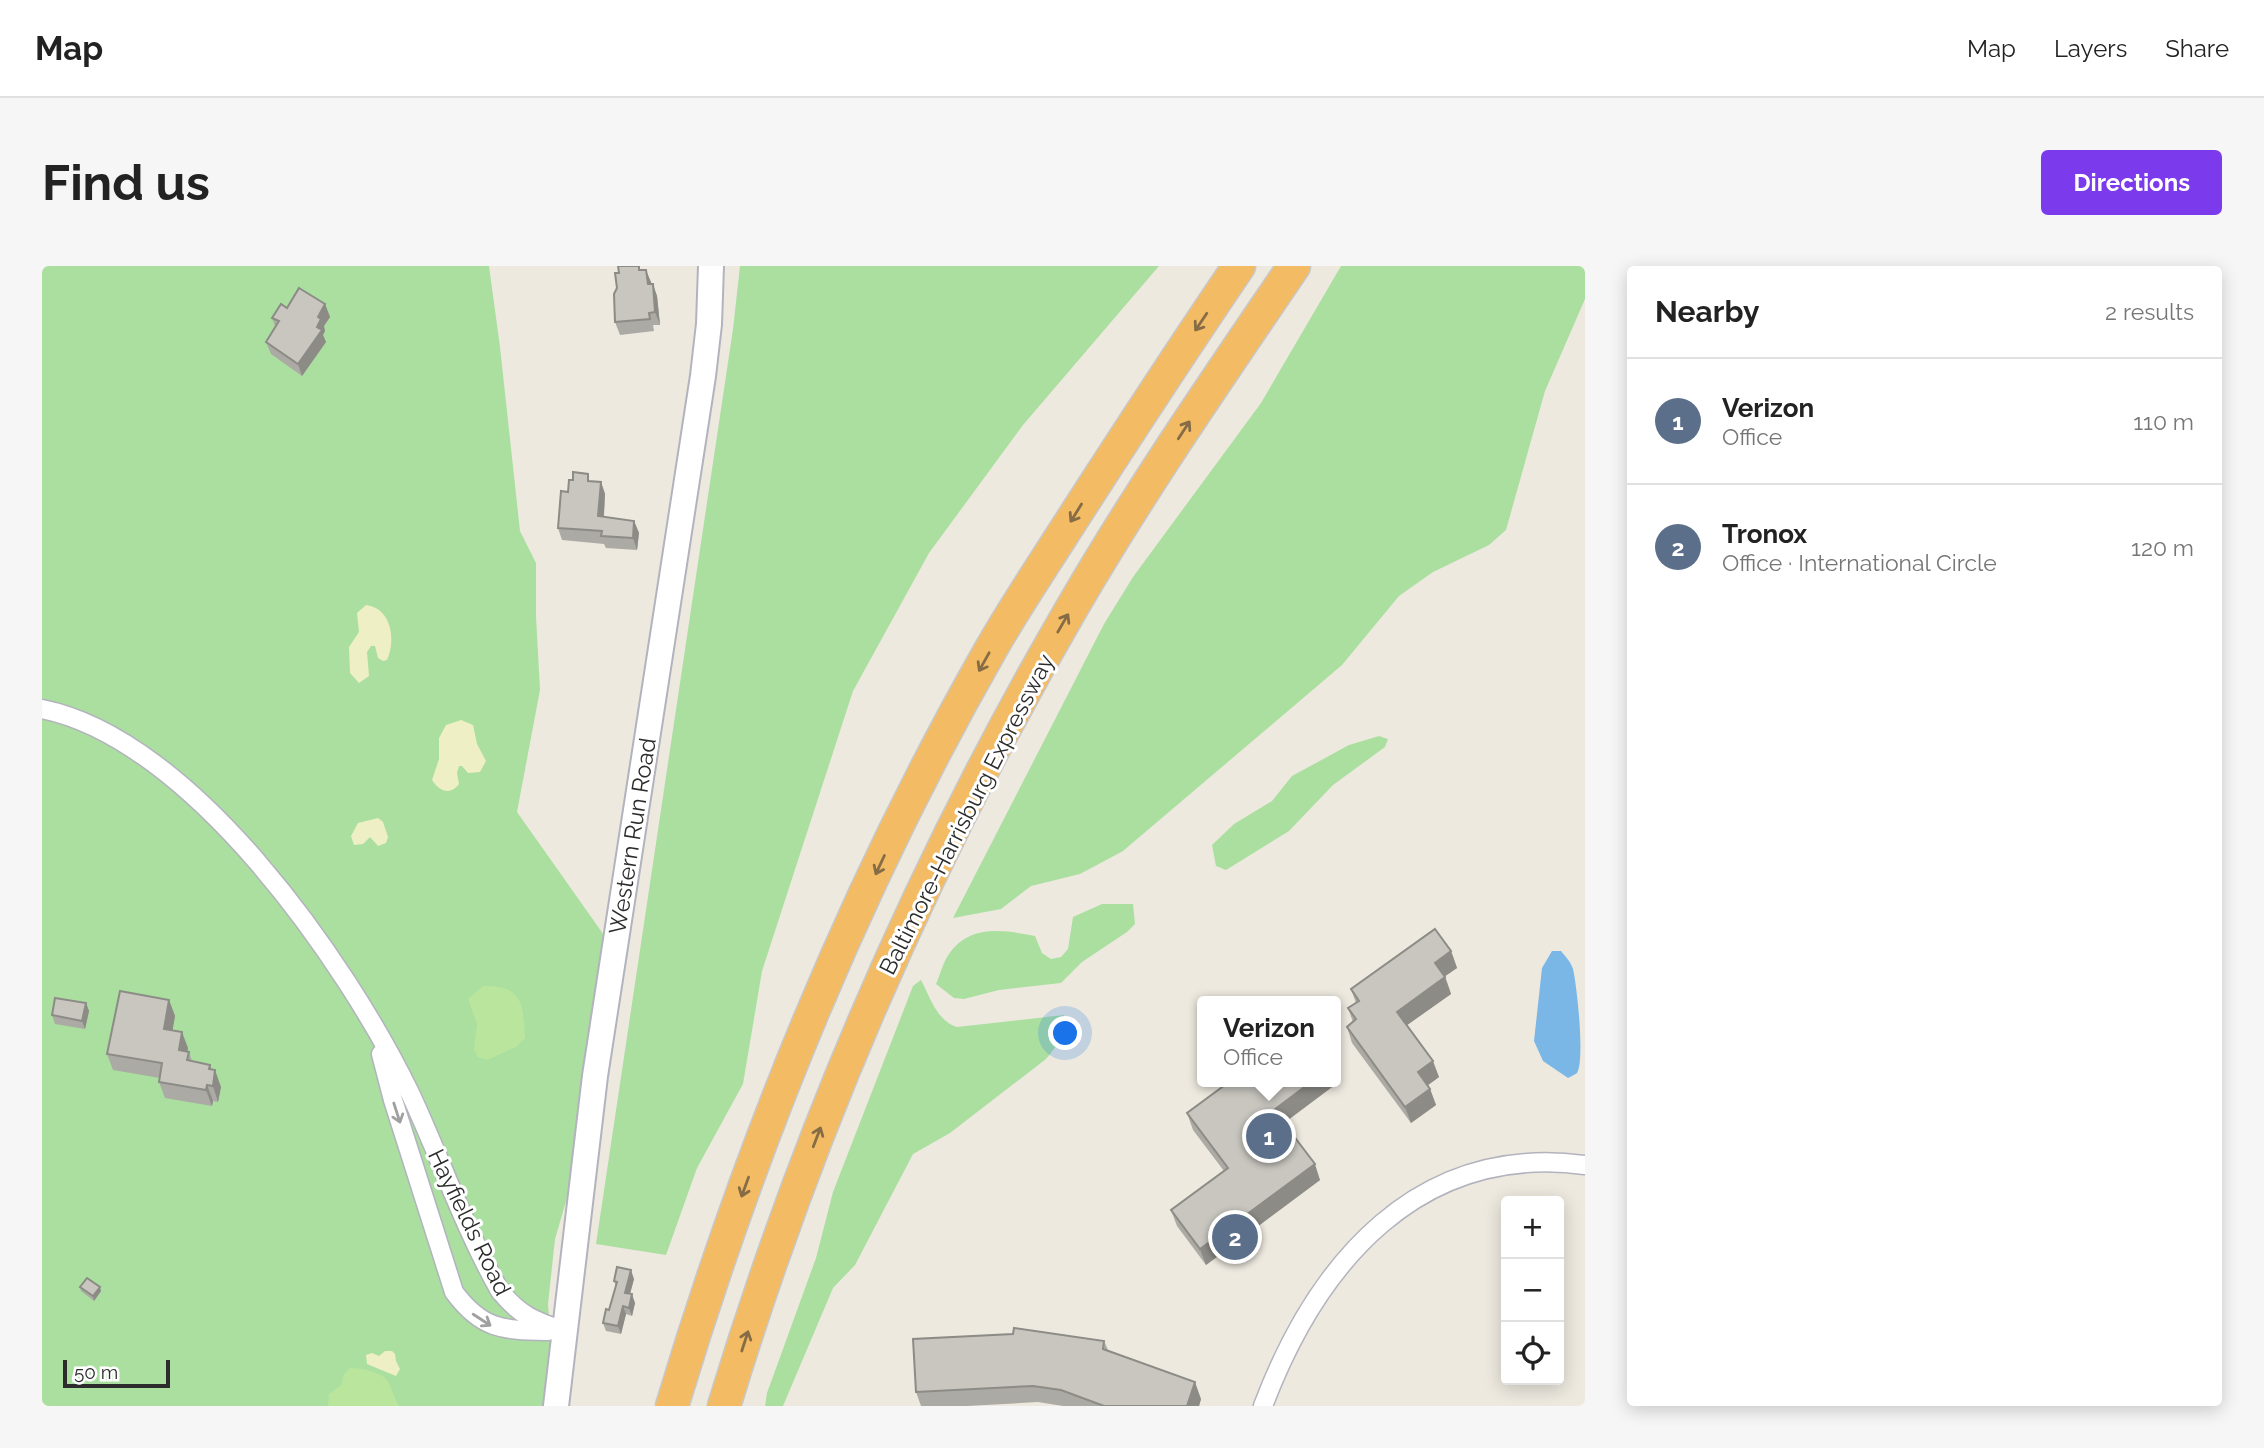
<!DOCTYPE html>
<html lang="en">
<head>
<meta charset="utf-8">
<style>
  body { margin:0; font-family:Raleway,sans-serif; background:#f6f6f6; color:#222 }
  .controls { position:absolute; right:21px; bottom:21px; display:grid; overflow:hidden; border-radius:7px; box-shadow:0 4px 18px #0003 }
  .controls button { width:63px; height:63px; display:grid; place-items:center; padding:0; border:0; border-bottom:2px solid #e0e0e0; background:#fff; color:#222; font:35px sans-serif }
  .scale { position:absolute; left:21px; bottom:18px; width:107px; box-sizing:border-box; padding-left:7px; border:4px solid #2c2c2c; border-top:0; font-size:19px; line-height:24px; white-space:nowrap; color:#2c2c2c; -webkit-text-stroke:5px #fff; paint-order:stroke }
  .you { position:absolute; left:1024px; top:768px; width:24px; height:24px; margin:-18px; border:5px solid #fff; border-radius:50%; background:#1a73e8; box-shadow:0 0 0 10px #1a73e833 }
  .badge { display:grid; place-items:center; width:46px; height:46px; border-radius:50%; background:#7c3aed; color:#fff; font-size:23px; font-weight:700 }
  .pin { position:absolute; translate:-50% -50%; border:4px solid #fff; box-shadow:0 2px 7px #0006 }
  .popup { position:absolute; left:1155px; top:730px; width:144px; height:91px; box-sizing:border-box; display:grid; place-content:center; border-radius:7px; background:#fff; filter:drop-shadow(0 2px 5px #0005); font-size:23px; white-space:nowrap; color:#767676 }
  .popup b { font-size:26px; color:#222 }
  .popup::after { content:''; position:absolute; left:50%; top:100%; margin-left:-14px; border:14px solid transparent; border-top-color:#fff }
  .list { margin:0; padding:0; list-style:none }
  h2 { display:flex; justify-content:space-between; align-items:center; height:91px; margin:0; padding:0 28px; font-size:30px }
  h2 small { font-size:23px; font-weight:400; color:#767676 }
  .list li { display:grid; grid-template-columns:46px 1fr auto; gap:21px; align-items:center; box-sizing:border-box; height:126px; padding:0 28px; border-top:2px solid #e0e0e0 }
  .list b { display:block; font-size:26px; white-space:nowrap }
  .list p { margin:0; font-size:23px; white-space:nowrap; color:#767676 }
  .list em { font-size:23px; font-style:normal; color:#767676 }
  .icon { flex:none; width:38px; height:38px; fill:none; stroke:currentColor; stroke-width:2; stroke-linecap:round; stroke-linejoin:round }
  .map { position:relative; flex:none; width:1543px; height:1140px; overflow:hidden; border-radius:7px }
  header { display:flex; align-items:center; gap:42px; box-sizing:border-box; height:98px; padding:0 35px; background:#fff; border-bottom:2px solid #e0e0e0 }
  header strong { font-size:33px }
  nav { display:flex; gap:38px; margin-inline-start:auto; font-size:24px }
  .intro { display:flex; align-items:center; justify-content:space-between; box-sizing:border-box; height:168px; padding:0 42px }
  h1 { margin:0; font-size:49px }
  .button { padding:18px 32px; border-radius:7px; background:#7c3aed; color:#fff; font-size:24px; font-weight:700 }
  main { display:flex; gap:42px; padding:0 42px }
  aside { flex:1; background:#fff; border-radius:7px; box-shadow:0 4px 18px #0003 }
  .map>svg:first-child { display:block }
  .green { fill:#aadfa0 }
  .sand { fill:#eeefc5 }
  .pitch { fill:#bae59d }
  .water { fill:#7ab7e7 }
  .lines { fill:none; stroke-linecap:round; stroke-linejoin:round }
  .street-casing { stroke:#b3b3be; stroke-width:21 }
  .secondary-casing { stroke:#b3b3be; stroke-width:28 }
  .highway-casing { stroke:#c8c8c8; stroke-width:35 }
  .street { stroke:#fff; stroke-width:18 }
  .secondary { stroke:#fff; stroke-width:24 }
  .highway { stroke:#f3bb64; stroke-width:32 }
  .wall { fill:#acaaa4 }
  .shaded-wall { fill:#8c8b86 }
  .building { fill:#c8c6bf; stroke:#8c8b86; stroke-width:2 }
  .oneway { stroke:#866c45 }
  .oneway2 { stroke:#a0a0a0 }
  .labels { text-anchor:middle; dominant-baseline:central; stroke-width:6; stroke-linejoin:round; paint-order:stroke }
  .street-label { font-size:23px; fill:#2c2c2c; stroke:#fff }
</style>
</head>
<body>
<header>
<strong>Map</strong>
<nav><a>Map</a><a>Layers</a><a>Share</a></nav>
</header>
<div class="intro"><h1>Find us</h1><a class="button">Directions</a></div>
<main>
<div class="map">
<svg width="1543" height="1140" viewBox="0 0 1543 1140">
  <rect width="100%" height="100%" fill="#ede9df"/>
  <!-- green -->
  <g class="green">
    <polygon points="0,0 447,0 458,81 478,265 494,297 494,350 498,424 475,546 564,672 535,898 513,973 506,1038 510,1089 505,1140 0,1140"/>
    <polygon points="698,0 1117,0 981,159 887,287 811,425 720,705 701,818 655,902 624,989 554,978 691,63"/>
    <polygon points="1299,0 1543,0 1543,33 1503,125 1464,264 1447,279 1391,306 1357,330 1300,399 1081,585 1038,608 989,620 959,643 911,652 1062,358 1091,311 1219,137"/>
    <polygon points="1337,470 1346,473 1343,481 1291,519 1247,565 1184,604 1174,600 1170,579 1192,558 1230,535 1250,510 1307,479"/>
    <path d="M1060 638H1091L1093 658 1085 666 1040 696 1019 717 957 724 922 733 912 732 894 718C898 709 901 696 907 688 928 658 962 664 993 670L1000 687 1009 693 1019 691 1026 683 1031 651Z"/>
    <path d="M879 714C888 731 895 755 915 761L1022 749 1027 758 1024 768 1004 793 908 867 871 888 813 999 791 1022 741 1140H723L725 1127 774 992 791 926 871 720Z"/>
  </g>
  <!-- sand -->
  <g class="sand">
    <path d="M324 339C350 342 354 375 345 394L341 395 336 392 333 380H329L325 386 327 410 317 417 308 407 307 381 317 366 315 347Z"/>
    <path d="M419 454 431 459 435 478 444 495 438 506 426 507 420 500H417L415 507 417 518C408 530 397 525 390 514L397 493V472L404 459Z"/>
    <polygon points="336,552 341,556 346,571 344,577 336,580 328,571 321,578 312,579 309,570 316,557"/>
    <polygon points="343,1085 350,1085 353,1088 354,1095 358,1103 354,1110 325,1098 324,1089 330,1087 337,1090"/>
  </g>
  <!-- pitch -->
  <g class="pitch">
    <path d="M441 720C482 720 481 738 483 772L474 781 445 794 436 791 432 784 435 758 426 733Z"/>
    <path d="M308 1102C320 1102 343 1106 348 1119 351 1127 353 1133 357 1140H286L287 1128 299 1119 302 1108Z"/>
  </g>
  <!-- water -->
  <path class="water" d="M1510 685H1519C1523 690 1529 696 1531 703 1535 720 1543 794 1535 807 1534 808 1528 811 1526 812L1501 795 1492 775 1500 702Z"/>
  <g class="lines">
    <defs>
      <g id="street">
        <path d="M0 443C150 473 305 697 368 827 398 891 423 964 458 1025 478 1050 493 1055 522 1065"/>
        <path d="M339 788 351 834 412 1026C440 1064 461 1064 506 1065"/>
        <path d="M1221 1140C1275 997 1376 877 1543 899"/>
      </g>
      <polyline id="secondary" points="514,1140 553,810 661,110 667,58 669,0"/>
      <g id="highway">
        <path d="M630 1140C709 878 813 621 949 383 970 346 994 310 1017 274 1076 182 1136 90 1197 0"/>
        <path d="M682 1140C767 861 884 592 1031 340 1099 223 1176 112 1252 0"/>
      </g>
    </defs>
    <!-- street casing -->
    <use href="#street" class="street-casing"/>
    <!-- secondary casing -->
    <use href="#secondary" class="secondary-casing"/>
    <!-- highway casing -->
    <use href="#highway" class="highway-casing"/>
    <!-- street -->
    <use href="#street" class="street"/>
    <!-- secondary -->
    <use href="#secondary" class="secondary"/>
    <!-- highway -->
    <use href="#highway" class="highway"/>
  </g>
  <!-- wall -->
  <g class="wall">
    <polygon points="599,4 609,16 615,30 618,59 611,59 612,65 578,69 573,56"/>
    <polygon points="283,38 288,51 282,60 283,65 281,69 284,76 260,110 229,88 224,76 233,60 230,52"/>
    <polygon points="549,215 559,216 563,228 562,251 592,255 597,267 595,284 564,282 562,278 520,274 516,262 526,226"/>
    <polygon points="1409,685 1415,702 1403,710 1409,728 1365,759 1397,811 1386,819 1388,823 1394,839 1369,857 1310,777 1305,761 1311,756 1306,742 1314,737 1309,723"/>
    <polygon points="127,734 133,750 130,764 146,782 145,786 147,786 150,795 170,804 179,821 176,836 171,835 170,840 123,832 117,816 118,812 71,804 65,788"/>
    <polygon points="44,737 47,745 43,763 13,758 10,749"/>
    <polygon points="1187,816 1293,816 1294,818 1242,857 1278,914 1164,999 1135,960 1129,944 1182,905 1151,864 1145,847"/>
    <polygon points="592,1013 588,1028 593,1037 590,1050 584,1048 579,1068 564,1065 561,1057 567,1044 574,1020 572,1015"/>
    <polygon points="38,1021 59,1025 52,1035 39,1025"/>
    <polygon points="1062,1075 1066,1084 1159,1133 1157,1140 1021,1140 996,1136 925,1140 879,1140 874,1126"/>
  </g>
  <!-- shaded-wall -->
  <g class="shaded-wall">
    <polygon points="604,4 609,16 610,30 606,18"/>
    <polygon points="611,18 615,30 618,59 613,46"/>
    <polygon points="283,38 288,51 282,60 283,65 281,69 284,76 260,110 256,98 275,61 276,51"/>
    <polygon points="559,216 563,228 561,262 556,250"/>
    <polygon points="592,255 597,267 595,284 591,272"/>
    <polygon points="1409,685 1415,702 1399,713 1393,697"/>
    <polygon points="1403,711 1409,728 1361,762 1355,746"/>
    <polygon points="127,734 133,750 128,779 122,763"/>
    <polygon points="44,737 47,745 43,763 40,755"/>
    <polygon points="140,766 146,782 143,801 137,784"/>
    <polygon points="1391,795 1397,811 1382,822 1376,806"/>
    <polygon points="168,799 172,810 173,804 179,821 176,836 171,820 167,803"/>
    <polygon points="1269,816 1293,816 1294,818 1238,860 1232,844"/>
    <polygon points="165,819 171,835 170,840 164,824"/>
    <polygon points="1388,823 1394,839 1369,857 1363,841"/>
    <polygon points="1273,898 1278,914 1164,999 1158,983"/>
    <polygon points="589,1004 592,1013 586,1035 583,1027"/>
    <polygon points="58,1021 59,1025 52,1035 51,1030"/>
    <polygon points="590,1028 593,1037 590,1050 587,1042"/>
    <polygon points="581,1040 584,1048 579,1068 576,1060"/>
    <polygon points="1153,1116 1159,1133 1157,1140 1145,1140"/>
  </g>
  <!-- building -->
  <g class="building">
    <polygon points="576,0 597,0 597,4 604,4 606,18 611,18 613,46 607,47 608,53 573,56 572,28 575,22 573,7 577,7"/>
    <polygon points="257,22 283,38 276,51 279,53 275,61 280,64 256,98 224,76 237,55 230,52 239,38 245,42"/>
    <polygon points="531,206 546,208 546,215 559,216 556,250 592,255 591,272 559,270 560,265 516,262 519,225 526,226 527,214 531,214"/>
    <polygon points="1393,663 1409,685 1393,697 1403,711 1355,746 1391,795 1376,806 1388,823 1363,841 1305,761 1314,753 1306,742 1317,735 1309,723"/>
    <polygon points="78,725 127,734 122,763 140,766 137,784 147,786 145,794 168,799 167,803 173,804 171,820 165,819 164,824 117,816 120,797 65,788"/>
    <polygon points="13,732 44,737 40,755 10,749"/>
    <polygon points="1187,816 1269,816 1232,844 1273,898 1158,983 1129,944 1186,902 1145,847"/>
    <polygon points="575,1001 589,1004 583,1027 590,1028 587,1042 581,1040 576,1060 561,1057 564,1043 567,1044 575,1016 572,1015"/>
    <polygon points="45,1012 58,1021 51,1030 38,1021"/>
    <polygon points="972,1062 1062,1075 1061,1083 1153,1116 1145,1140 1062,1140 1019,1124 991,1120 874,1126 871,1073 971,1068"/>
  </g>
  <!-- one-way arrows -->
  <defs><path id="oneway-shaft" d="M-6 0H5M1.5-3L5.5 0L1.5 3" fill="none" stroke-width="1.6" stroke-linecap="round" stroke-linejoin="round" transform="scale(1.75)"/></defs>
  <g class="oneway">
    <use href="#oneway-shaft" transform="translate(1159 56) rotate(124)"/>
    <use href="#oneway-shaft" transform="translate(1142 164) rotate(-57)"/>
    <use href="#oneway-shaft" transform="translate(1034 247) rotate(122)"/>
    <use href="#oneway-shaft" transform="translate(1021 357) rotate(-60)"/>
    <use href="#oneway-shaft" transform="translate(942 396) rotate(119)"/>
    <use href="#oneway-shaft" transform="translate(838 599) rotate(115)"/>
    <use href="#oneway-shaft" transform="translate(775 871) rotate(-69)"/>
    <use href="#oneway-shaft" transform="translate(703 921) rotate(110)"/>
    <use href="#oneway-shaft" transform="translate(703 1075) rotate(-72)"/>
  </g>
  <g class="oneway2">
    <use href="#oneway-shaft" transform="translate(355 847) rotate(72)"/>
    <use href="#oneway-shaft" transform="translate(440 1054) rotate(33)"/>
  </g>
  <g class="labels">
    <!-- street labels -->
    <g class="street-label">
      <text transform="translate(924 548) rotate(-63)">Baltimore-Harrisburg Expressway</text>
      <text transform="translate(590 570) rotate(-81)">Western Run Road</text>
      <text transform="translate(428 956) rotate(64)">Hayfields Road</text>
    </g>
  </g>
</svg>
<div class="controls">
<button>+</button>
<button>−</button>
<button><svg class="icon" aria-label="locate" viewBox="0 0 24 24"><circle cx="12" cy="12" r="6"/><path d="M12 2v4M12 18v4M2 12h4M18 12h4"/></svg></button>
</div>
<div class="scale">50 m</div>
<div class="you"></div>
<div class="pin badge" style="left:1227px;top:870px;background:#5c6f8a">1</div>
<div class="popup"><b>Verizon</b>Office</div>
<div class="pin badge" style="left:1193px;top:971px;background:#5c6f8a">2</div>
</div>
<aside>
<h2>Nearby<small>2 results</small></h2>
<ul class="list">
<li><span class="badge" style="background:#5c6f8a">1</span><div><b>Verizon</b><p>Office</p></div><em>110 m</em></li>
<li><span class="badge" style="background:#5c6f8a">2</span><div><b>Tronox</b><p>Office · International Circle</p></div><em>120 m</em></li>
</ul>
</aside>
</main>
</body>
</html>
